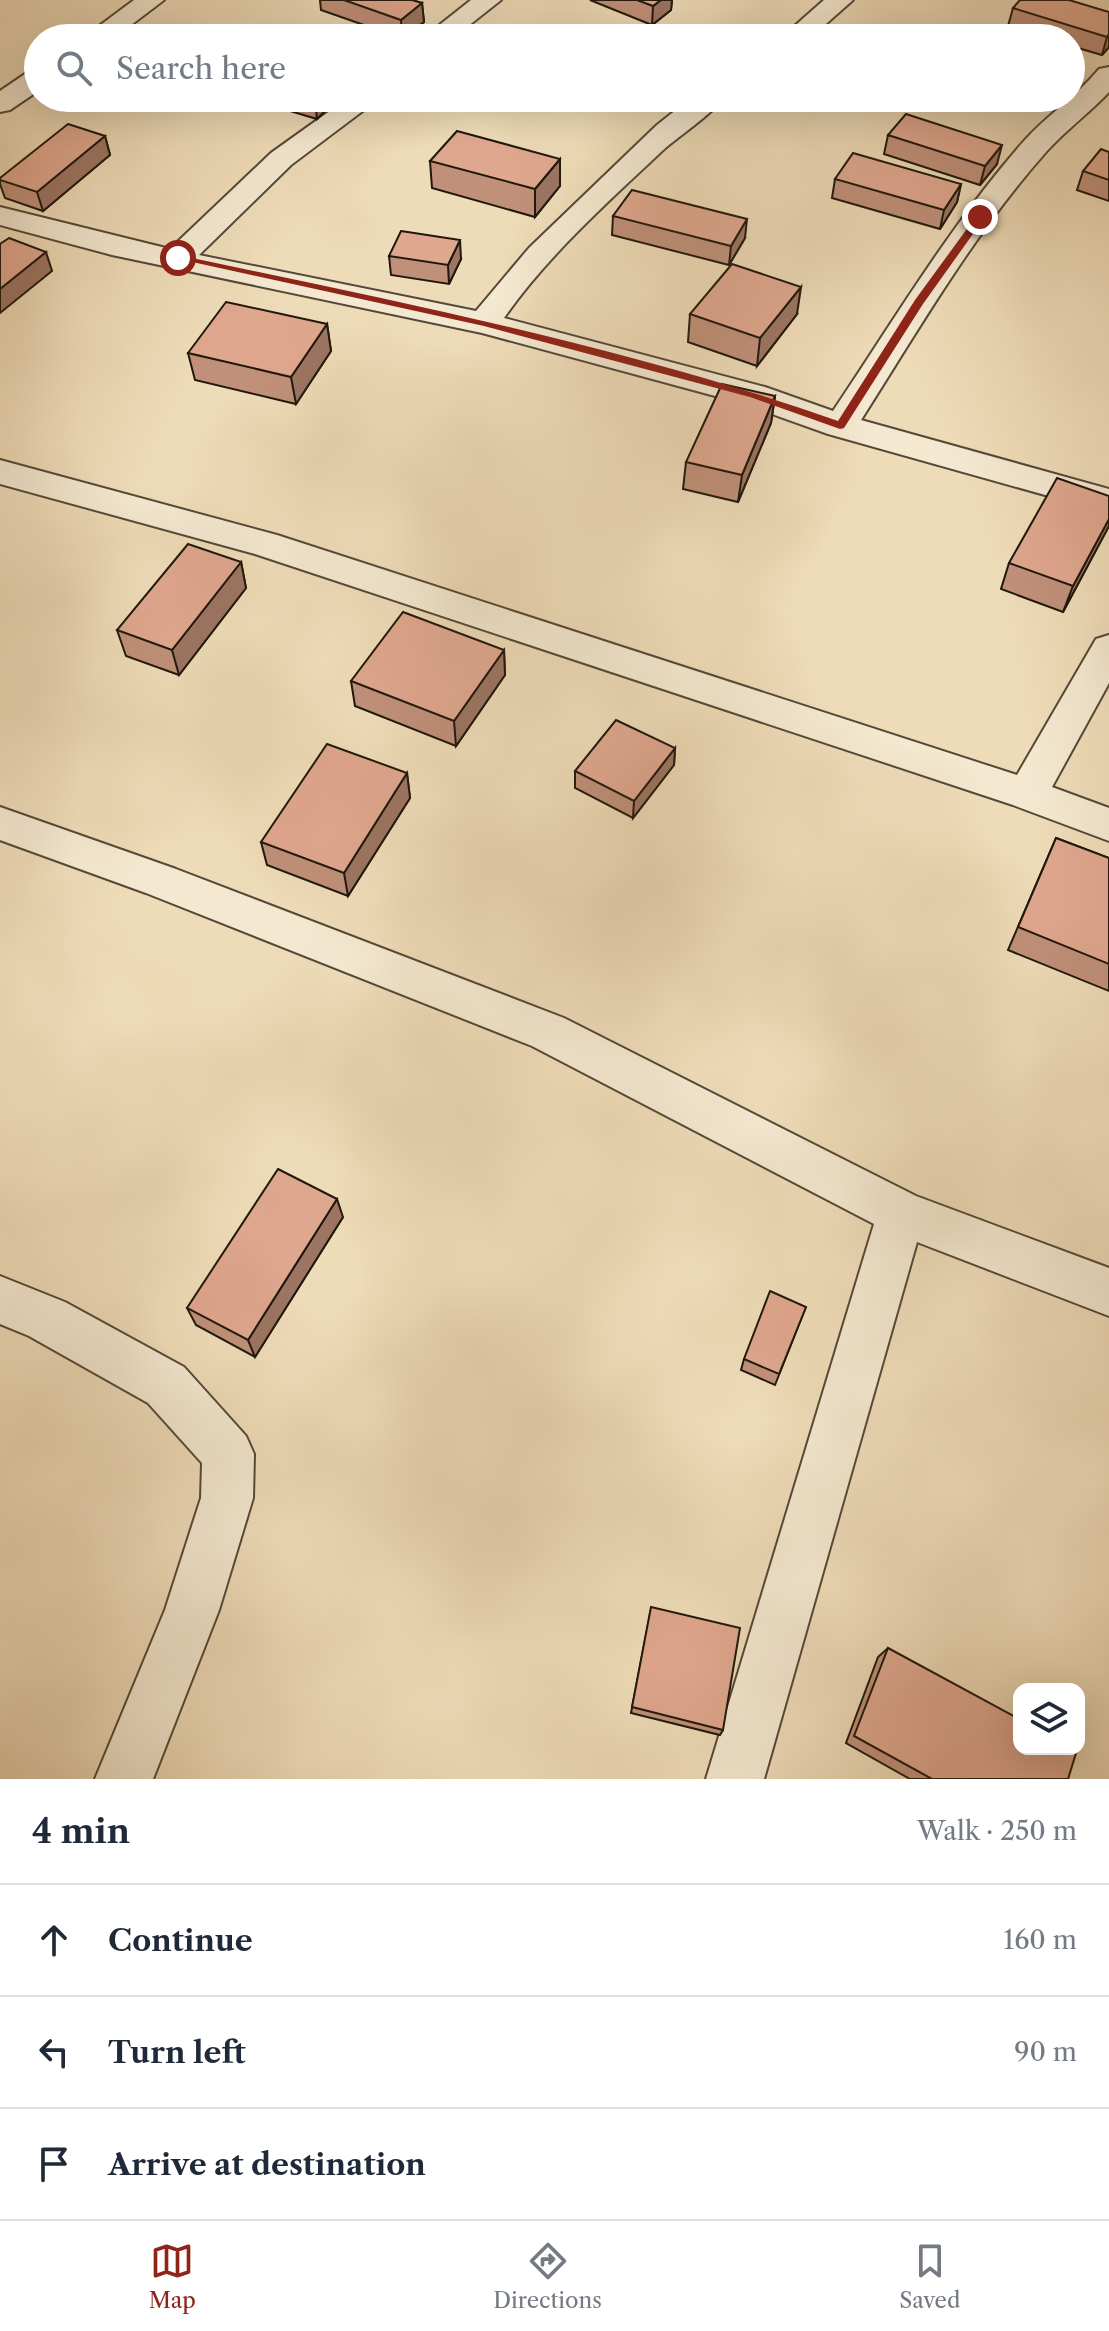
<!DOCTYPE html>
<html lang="en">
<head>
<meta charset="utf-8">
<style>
  body { margin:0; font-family:"Libre Caslon Text",serif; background:#f2f2f3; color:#1f2937 }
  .controls { position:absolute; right:24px; bottom:24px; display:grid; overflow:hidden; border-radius:16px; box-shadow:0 8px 32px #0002 }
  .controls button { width:72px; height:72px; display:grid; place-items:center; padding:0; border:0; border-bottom:2px solid #e0e1e3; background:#fff; color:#1f2937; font:40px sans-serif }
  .stop { position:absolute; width:24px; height:24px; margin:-18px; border:6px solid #8f2418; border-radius:50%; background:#fff }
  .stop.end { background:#8f2418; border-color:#fff; box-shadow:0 2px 8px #0008 }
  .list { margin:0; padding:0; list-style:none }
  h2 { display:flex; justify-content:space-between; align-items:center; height:104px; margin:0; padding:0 32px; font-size:34px }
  h2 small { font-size:26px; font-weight:400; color:#747a83 }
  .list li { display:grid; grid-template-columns:52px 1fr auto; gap:24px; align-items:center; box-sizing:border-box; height:112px; padding:0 32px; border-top:2px solid #e0e1e3 }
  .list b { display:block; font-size:30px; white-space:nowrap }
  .list em { font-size:26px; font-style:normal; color:#747a83 }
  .icon { flex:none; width:44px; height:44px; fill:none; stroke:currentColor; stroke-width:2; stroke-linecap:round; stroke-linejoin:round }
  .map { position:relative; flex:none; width:1109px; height:1779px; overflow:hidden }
  .search { position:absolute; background:#fff; box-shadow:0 8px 32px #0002; left:24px; right:24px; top:24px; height:88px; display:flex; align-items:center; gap:20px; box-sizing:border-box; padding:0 28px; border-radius:44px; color:#747a83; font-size:30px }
  .sheet { height:440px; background:#fff }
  nav { display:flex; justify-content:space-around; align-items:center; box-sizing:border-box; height:112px; border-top:2px solid #e0e1e3; background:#fff; font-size:22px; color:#747a83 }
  nav a { display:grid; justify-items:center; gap:4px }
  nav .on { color:#8f2418 }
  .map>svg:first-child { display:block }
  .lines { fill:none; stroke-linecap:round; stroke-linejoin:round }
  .minor-casing { stroke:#544938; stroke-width:4 }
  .minor { fill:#f4e8d0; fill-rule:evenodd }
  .wall { fill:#c0907a; stroke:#20180d; stroke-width:2 }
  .shaded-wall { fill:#9c7563; stroke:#20180d; stroke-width:2 }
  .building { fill:#dfa78e; stroke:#20180d; stroke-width:2 }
  .route { fill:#8f2418 }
</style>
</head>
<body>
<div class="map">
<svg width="1109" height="1779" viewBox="0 0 1109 1779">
  <rect width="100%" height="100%" fill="#eedbb7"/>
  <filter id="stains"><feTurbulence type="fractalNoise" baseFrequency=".0025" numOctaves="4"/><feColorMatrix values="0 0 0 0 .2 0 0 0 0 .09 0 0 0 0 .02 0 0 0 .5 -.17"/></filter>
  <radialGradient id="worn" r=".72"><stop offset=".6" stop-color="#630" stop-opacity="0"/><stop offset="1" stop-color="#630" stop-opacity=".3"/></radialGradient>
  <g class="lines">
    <defs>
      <g id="minor">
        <polygon points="134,0 164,0 114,38 83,38"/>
        <polygon points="471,0 501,0 453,38 423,38"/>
        <polygon points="824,0 853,0 810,38 781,38"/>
        <path d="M1109 67V92C1089 113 1066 130 1046 152 974 233 919 329 861 420L1109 489V513L828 434 741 403 482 333 112 255 0 225V207L170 249 271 153 348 98H380L291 165 199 255 476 311 529 248 657 125 691 98H723C710 116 680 135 662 151 607 203 547 256 504 318L765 387 833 411C894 320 951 224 1024 141 1047 115 1077 96 1099 69Z"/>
        <polygon points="38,70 38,91 10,110 0,112 0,91 28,72"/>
        <polygon points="0,460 277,535 1017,775 1096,639 1109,635 1109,683 1052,787 1109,808 1109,841 1013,805 255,554 0,484"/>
        <polygon points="0,807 176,869 564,1018 916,1196 1109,1268 1109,1316 917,1242 764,1779 706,1779 874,1224 532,1046 146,893 0,840"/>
        <polygon points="0,1276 65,1302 184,1367 246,1436 254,1454 253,1498 219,1610 153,1779 95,1779 165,1610 201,1498 202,1463 148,1403 29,1336 0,1324"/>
      </g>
    </defs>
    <!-- minor casing -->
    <use href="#minor" class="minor-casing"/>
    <!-- minor -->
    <use href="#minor" class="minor"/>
  </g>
  <!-- wall -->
  <g class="wall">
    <polygon points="320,0 412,0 422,3 424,22 403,38 401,38 321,10"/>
    <polygon points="590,0 672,0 671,10 652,25"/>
    <polygon points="1013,8 1109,12 1109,47 1102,55 1071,46 1071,38 1046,38 1008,26"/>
    <polygon points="268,98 336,98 336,100 317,119 270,105"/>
    <polygon points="888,135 997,164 980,185 884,154"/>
    <polygon points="105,136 110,155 43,211 5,198 0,184 0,178"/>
    <polygon points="1109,152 1109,201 1077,190 1083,171"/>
    <polygon points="560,159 560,186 535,217 432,188 430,161"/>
    <polygon points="835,179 961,184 957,202 940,229 832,198"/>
    <polygon points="613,216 745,238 729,265 612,235"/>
    <polygon points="389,256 461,259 449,284 391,275"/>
    <polygon points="690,314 797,314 757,366 688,342"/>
    <polygon points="327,324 331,351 296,404 195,380 188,353"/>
    <polygon points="775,396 771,423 738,502 683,489 686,462"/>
    <polygon points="1109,526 1063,612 1001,589 1009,563"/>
    <polygon points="241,562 246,588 179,675 126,656 117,630"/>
    <polygon points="504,650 505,675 456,746 355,706 351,681"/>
    <polygon points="675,748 674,765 633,818 575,788 575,771"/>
    <polygon points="407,773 410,798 348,896 267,865 261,842"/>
    <polygon points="1056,838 1109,858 1109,991 1008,950"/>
    <polygon points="343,1217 255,1357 196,1325 187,1308"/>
    <polygon points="806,1307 775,1385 741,1370 744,1359"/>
    <polygon points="650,1614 723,1730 720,1735 631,1713"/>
    <polygon points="888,1648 1068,1779 910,1779 846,1743 878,1657"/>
  </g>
  <!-- shaded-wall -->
  <g class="shaded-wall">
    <polygon points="661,0 672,0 671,10 652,25 653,6"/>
    <polygon points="422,3 424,22 402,38 401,20"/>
    <polygon points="1109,34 1109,47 1102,55 1107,37"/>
    <polygon points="317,98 336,98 336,100 317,119 315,100"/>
    <polygon points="105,136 110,155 43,211 37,192"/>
    <polygon points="1002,145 997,164 980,185 985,166"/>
    <polygon points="560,159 560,186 535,217 535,189"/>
    <polygon points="961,184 957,202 940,229 944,210"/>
    <polygon points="747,219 745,238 729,265 731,246"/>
    <polygon points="460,240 461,259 449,284 448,265"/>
    <polygon points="46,252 52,271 0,313 0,289"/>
    <polygon points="801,287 797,314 757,366 760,338"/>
    <polygon points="327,324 331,351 296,404 291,377"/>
    <polygon points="775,396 771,423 738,502 742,475"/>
    <polygon points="1109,519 1109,526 1063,612 1073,586"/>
    <polygon points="241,562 246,588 179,675 172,650"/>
    <polygon points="504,650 505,675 456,746 454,721"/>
    <polygon points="675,748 674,765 633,818 634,801"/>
    <polygon points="407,773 410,798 348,896 344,873"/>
    <polygon points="337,1199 343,1217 255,1357 248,1340"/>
  </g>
  <!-- building -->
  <g class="building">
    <polygon points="344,0 412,0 422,3 401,20"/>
    <polygon points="637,0 661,0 653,6"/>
    <polygon points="1020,0 1069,0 1109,12 1109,34 1107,37 1013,8"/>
    <polygon points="830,27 863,38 817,38"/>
    <polygon points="906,114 1002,145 985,166 888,135"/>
    <polygon points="68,124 105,136 37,192 0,180 0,178"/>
    <polygon points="457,131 560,159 535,189 430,161"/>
    <polygon points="1101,149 1109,152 1109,180 1083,171"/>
    <polygon points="853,153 961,184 944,210 835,179"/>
    <polygon points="632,190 747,219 731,246 613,216"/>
    <polygon points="401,231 460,240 448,265 389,256"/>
    <polygon points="9,238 46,252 0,289 0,244"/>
    <polygon points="732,264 801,287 760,338 690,314"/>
    <polygon points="226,302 327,324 291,377 188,353"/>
    <polygon points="722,384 775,396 742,475 686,462"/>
    <polygon points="1057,478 1109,496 1109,519 1073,586 1009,563"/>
    <polygon points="188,544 241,562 172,650 117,630"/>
    <polygon points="403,612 504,650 454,721 351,681"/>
    <polygon points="616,720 675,748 634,801 575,771"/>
    <polygon points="327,744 407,773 344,873 261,842"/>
    <polygon points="1056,838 1109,858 1109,964 1018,927"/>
    <polygon points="278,1169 337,1199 248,1340 187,1308"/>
    <polygon points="770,1291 806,1307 779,1374 744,1359"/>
    <polygon points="651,1607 740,1628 723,1730 632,1707"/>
    <polygon points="888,1648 1019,1719 1019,1749 1075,1749 1077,1750 1068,1779 932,1779 854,1736"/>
  </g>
  <!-- route -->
  <path class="route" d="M977 215 985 217 923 304 844 428 840 429 750 397 484 326 174 258 178 255C400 302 624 346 838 421L915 300Z"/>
  <rect width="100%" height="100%" filter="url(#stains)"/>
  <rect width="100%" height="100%" fill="url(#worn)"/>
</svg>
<div class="controls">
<button><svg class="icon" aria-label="layers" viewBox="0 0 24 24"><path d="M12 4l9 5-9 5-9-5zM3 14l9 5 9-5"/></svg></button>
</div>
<div class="stop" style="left:178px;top:258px"></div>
<div class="stop end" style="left:980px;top:217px"></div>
<div class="search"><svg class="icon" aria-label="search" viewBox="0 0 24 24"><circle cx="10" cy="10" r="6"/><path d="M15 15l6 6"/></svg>Search here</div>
</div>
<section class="sheet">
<h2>4 min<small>Walk · 250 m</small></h2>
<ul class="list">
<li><svg class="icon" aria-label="ahead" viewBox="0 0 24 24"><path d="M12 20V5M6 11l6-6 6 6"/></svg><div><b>Continue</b></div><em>160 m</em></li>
<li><svg class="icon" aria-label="left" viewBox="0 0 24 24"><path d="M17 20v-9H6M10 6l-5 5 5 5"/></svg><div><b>Turn left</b></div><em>90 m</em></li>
<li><svg class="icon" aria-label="arrive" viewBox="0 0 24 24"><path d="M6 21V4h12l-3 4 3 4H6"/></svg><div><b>Arrive at destination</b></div></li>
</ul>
</section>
<nav>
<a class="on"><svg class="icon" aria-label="map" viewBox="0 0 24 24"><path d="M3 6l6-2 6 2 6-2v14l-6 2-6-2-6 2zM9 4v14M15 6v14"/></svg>Map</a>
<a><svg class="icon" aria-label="directions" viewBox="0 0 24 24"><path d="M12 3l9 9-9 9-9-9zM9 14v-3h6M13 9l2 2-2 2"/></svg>Directions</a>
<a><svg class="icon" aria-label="saved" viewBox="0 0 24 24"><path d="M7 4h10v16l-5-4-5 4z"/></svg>Saved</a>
</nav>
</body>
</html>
